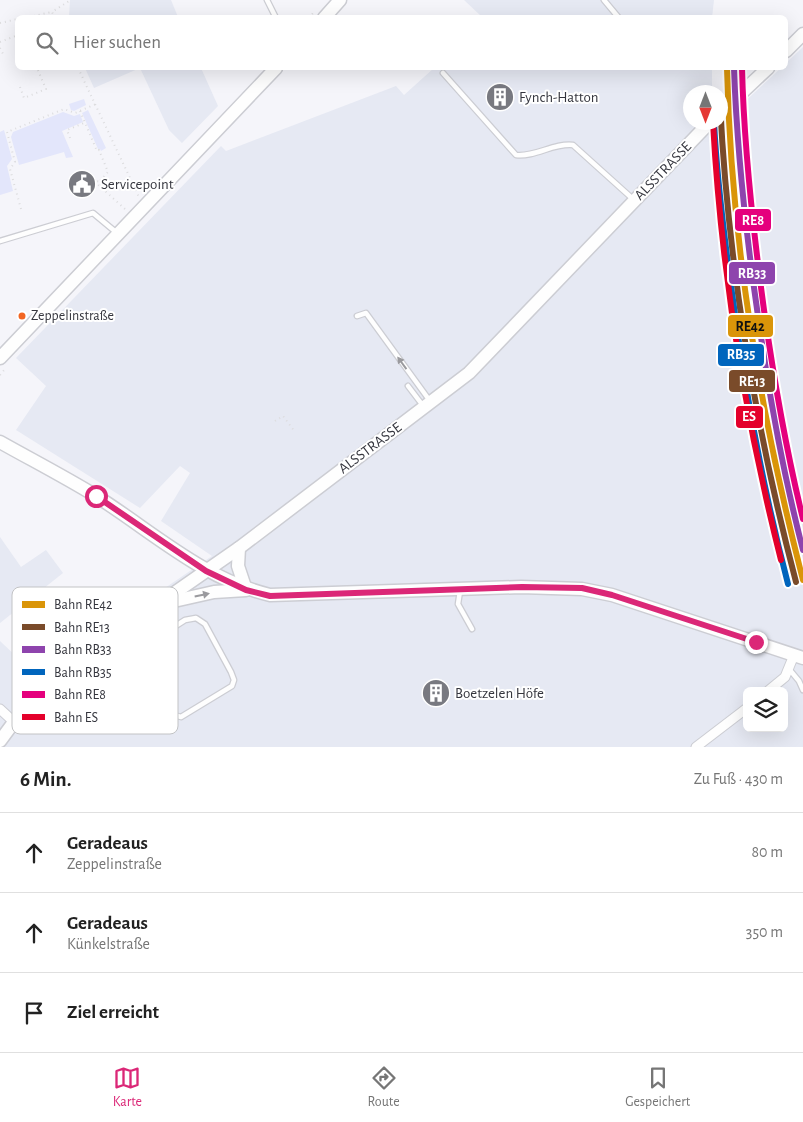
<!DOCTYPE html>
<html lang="de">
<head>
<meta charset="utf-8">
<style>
  body { margin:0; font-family:"Alegreya Sans",sans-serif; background:#f6f6f6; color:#222 }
  .controls { position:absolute; right:15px; bottom:15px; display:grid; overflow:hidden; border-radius:8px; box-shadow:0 5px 20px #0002 }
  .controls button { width:45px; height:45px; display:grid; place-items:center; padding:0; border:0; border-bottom:1px solid #e0e0e0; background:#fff; color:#222; font:25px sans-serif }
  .compass { position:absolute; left:683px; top:85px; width:45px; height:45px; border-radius:50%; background:#fff; box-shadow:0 5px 20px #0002; rotate:180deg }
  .stop { position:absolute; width:15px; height:15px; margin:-11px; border:4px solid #db2777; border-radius:50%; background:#fff }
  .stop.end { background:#db2777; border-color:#fff; box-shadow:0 1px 5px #0008 }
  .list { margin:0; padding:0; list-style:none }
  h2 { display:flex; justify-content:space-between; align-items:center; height:65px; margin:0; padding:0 20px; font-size:21px }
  h2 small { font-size:16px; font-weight:400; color:#767676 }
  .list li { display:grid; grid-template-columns:32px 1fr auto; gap:15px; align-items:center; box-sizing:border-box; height:80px; padding:0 20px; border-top:1px solid #e0e0e0 }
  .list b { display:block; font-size:19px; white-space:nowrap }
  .list p { margin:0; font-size:16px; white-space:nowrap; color:#767676 }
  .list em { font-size:16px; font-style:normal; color:#767676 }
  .icon { flex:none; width:28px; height:28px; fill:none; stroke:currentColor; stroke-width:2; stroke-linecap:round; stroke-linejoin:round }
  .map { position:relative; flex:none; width:803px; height:747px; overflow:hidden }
  .search { position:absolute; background:#fff; box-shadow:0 5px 20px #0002; left:15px; right:15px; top:15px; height:55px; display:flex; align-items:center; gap:12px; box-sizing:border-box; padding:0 18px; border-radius:8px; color:#767676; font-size:19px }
  .sheet { height:305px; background:#fff }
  nav { display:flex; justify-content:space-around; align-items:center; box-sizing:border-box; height:70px; border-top:1px solid #e0e0e0; background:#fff; font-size:14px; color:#767676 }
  nav a { display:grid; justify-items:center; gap:2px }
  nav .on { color:#db2777 }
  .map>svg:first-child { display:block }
  .built { fill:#e6e9f3; fill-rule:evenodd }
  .green { fill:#e3e6fb }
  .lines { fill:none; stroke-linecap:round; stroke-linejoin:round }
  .lane-casing { stroke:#cccdd3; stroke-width:7 }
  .street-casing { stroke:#cccdd3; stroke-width:11 }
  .secondary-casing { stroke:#cccdd3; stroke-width:15 }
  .path { stroke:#dcdcde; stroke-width:2; stroke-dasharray:1 4; stroke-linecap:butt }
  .lane { stroke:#fefefe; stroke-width:4.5 }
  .street { stroke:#fefefe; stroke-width:9 }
  .secondary { stroke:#fefefe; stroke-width:12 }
  .rail-1-casing { stroke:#fff; stroke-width:10 }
  .rail-2-casing { stroke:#fff; stroke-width:10 }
  .rail-3-casing { stroke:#fff; stroke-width:10 }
  .rail-4-casing { stroke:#fff; stroke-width:10 }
  .rail-5-casing { stroke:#fff; stroke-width:10 }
  .rail-6-casing { stroke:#fff; stroke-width:10 }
  .rail-1 { stroke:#da9509; stroke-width:6 }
  .rail-2 { stroke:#7a4b2a; stroke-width:6 }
  .rail-3 { stroke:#8e44ad; stroke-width:6 }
  .rail-4 { stroke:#0065bd; stroke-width:6 }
  .rail-5 { stroke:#e5007d; stroke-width:6 }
  .rail-6 { stroke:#e4002b; stroke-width:6 }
  .oneway { fill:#9a9a9e }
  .route { stroke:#db2777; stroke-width:6 }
  .bus-dot { fill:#f26522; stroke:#fff; stroke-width:2 }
  .labels { text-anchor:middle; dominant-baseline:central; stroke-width:4; stroke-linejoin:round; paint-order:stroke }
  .bus-label { font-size:14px; fill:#35363e; stroke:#fff; text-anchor:start }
  .poi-label { font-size:15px; fill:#35363e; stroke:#fff; text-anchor:start }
  .street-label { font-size:15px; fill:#35363e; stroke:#fff }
  .key { fill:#fff; stroke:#c2c3c5; stroke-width:1 }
  .key-label { font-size:14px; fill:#35363e }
  .line-badge { stroke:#fff; stroke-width:2 }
  .badge-label { font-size:14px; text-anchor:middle; font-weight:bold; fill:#fff }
  .pale-badge-label { font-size:14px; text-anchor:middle; font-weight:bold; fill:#111 }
</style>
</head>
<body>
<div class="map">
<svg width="803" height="747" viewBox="0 0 803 747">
  <rect width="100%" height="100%" fill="#f5f5fa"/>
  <!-- built -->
  <g class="built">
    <polygon points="70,0 171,0 178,17 69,17"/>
    <polygon points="464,0 714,0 712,18 482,17"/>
    <path d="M803 47V747H0V641L18 658 40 673 212 556 161 521 190 473 180 466 140 508 16 430 46 386 16 358 221 146 226 151 396 86 404 95 434 68H712V92H690V122L713 123V131L781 68H786V63ZM747 691H784V728H747Z"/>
    <polygon points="85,68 201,68 218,106 182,143 169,130 140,68 94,88"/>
    <polygon points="0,537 21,567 46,550 63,573 0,623"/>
  </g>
  <!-- green -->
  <g class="green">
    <polygon points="84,99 86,105 74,111 71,110 69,104"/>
    <polygon points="88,110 106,148 101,151 100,149 98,149 82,113"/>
    <polygon points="63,112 74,116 80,114 83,122 62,131 73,157 66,158 64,152 19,165 11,137 13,132"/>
    <polygon points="4,130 12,159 7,166 13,191 0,195 0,132"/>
  </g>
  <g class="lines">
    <defs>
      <g id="lane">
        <polyline points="267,0 276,18"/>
        <polyline points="604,0 619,18"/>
        <path d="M443 73 516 155C536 157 553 143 573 145L634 200"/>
        <polyline points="0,241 93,213 117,233"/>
        <polyline points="357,316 366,313 430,401"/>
        <polyline points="408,386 424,407"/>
        <polyline points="460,591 458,604 472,629"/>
        <polyline points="114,637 161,706 174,715 181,717 232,686 234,680 231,672 205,624 196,618 185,620 127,657"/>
        <polyline points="789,669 799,681 803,690"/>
      </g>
      <g id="street">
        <polyline points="768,691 785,677 794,655"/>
        <polyline points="0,709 14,722"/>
        <polyline points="696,747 747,708"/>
      </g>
      <g id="secondary">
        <polyline points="324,18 340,0"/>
        <polyline points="786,51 803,34"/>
        <polyline points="720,113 768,68"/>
        <polyline points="0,358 276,68"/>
        <path d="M0 442C32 460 65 477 96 496 153 532 203 579 270 595L521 587 582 589 612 595 803 658"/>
        <polyline points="165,603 214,592 246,590 238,566 239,548"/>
        <polyline points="0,741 14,722 47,689 84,656 239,548 469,373 710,122"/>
      </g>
    </defs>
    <!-- lane casing -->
    <use href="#lane" class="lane-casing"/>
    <!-- street casing -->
    <use href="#street" class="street-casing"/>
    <!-- secondary casing -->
    <use href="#secondary" class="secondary-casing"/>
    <!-- path -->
    <g class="path">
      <polyline points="24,18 52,12"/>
      <polyline points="55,18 52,12 69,1 68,0"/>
      <polyline points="309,18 313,13"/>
      <polyline points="0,23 18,19"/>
      <polyline points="0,42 18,35"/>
      <polyline points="0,48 4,56"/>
      <polyline points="78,68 139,197"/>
      <polyline points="20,87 24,98 46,89 37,68"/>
      <polyline points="80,111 97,151 99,150 108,172 100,181"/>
      <polyline points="70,138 67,130 84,123"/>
      <polyline points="21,209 10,169 15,162 7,132 64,109 75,113 96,104"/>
      <polyline points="125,209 94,181 132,184"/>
      <polyline points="0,375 5,369"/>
      <polyline points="275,421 283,416 295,432"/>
    </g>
    <!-- lane -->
    <use href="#lane" class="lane"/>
    <!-- street -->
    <use href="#street" class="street"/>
    <!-- secondary -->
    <use href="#secondary" class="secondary"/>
    <defs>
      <path id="rail-1" d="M727 68C731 239 760 414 803 580"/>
      <path id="rail-2" d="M720 103C728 264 755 426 796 582"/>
      <path id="rail-3" d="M734 68C737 151 746 234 758 316 769 395 783 473 803 550"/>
      <path id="rail-4" d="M714 122C717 179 724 236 732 293 745 391 763 488 788 584"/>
      <path id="rail-5" d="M742 68C744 149 753 229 764 310 774 380 786 450 803 519"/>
      <path id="rail-6" d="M713 122C721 269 745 418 781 560"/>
    </defs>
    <!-- rail-1 casing -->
    <use href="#rail-1" class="rail-1-casing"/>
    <!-- rail-2 casing -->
    <use href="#rail-2" class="rail-2-casing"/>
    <!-- rail-3 casing -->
    <use href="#rail-3" class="rail-3-casing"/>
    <!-- rail-4 casing -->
    <use href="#rail-4" class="rail-4-casing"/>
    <!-- rail-5 casing -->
    <use href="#rail-5" class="rail-5-casing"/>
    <!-- rail-6 casing -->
    <use href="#rail-6" class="rail-6-casing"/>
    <!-- rail-1 -->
    <use href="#rail-1" class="rail-1"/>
    <!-- rail-2 -->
    <use href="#rail-2" class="rail-2"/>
    <!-- rail-3 -->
    <use href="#rail-3" class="rail-3"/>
    <!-- rail-4 -->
    <use href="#rail-4" class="rail-4"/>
    <!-- rail-5 -->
    <use href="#rail-5" class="rail-5"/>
    <!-- rail-6 -->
    <use href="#rail-6" class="rail-6"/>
  </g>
  <!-- one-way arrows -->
  <defs><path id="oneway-solid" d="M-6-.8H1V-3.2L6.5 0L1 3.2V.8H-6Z" transform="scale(1.25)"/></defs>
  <g class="oneway">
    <use href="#oneway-solid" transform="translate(402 363) rotate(-126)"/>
    <use href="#oneway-solid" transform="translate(202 595) rotate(-12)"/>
  </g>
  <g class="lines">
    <!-- route -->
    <polyline class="route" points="96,496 206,571 246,590 270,596 522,587 582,588 612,595 756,642"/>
  </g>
  <!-- icons -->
  <defs>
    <symbol id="building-disc" viewBox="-11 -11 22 22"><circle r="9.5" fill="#787980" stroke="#fff"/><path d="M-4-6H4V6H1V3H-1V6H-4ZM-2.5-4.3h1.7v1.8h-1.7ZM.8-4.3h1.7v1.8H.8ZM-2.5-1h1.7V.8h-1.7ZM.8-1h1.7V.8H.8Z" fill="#fff"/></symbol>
    <symbol id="civic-disc" viewBox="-11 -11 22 22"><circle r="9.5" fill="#787980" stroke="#fff"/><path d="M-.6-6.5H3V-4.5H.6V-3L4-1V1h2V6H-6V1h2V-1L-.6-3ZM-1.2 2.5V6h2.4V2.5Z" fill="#fff"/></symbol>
  </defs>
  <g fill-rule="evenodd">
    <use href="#building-disc" x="484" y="81" width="32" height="32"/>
    <use href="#civic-disc" x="66" y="168" width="32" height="32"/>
    <use href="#building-disc" x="420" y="677" width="32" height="32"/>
  </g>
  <!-- markers -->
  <circle class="bus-dot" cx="22" cy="316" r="4.5"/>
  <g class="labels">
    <!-- bus labels -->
    <g class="bus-label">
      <text x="31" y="316">Zeppelinstraße</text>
    </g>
    <!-- poi labels -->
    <g class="poi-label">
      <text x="519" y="97">Fynch-Hatton</text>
      <text x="101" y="184">Servicepoint</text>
      <text x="455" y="693">Boetzelen Höfe</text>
    </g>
    <!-- street labels -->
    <g class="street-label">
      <text transform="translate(663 171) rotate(-46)">ALSSTRASSE</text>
      <text transform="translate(370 448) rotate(-37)">ALSSTRASSE</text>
    </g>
  </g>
  <!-- legend -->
  <rect x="12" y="587" width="166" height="147" rx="8" class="key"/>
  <rect x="22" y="601" width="23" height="7" fill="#da9509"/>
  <rect x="22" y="624" width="23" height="6" fill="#7a4b2a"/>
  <rect x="22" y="646" width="23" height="7" fill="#8e44ad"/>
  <rect x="22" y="669" width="23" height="6" fill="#0065bd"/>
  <rect x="22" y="691" width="23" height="7" fill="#e5007d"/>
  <rect x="22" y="714" width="23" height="6" fill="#e4002b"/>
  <g class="key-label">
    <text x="54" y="609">Bahn RE42</text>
    <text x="54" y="632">Bahn RE13</text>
    <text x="54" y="654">Bahn RB33</text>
    <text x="54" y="677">Bahn RB35</text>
    <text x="54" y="699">Bahn RE8</text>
    <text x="54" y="722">Bahn ES</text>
  </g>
  <g class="line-badge">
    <rect x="734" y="208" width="38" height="24" rx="5" fill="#e5007d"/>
    <rect x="728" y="261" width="48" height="24" rx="5" fill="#8e44ad"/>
    <rect x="727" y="314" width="47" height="24" rx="5" fill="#da9509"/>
    <rect x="717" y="343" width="48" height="24" rx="5" fill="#0065bd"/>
    <rect x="728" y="369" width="48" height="24" rx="5" fill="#7a4b2a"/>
    <rect x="735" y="405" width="29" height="24" rx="5" fill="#e4002b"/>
  </g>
  <g class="badge-label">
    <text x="753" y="225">RE8</text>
    <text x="752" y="278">RB33</text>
    <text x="741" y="359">RB35</text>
    <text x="752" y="386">RE13</text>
    <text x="749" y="421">ES</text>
  </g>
  <g class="pale-badge-label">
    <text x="750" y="331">RE42</text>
  </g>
</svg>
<div class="controls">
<button><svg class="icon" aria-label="layers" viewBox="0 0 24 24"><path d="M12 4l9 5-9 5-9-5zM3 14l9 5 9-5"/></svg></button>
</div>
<svg class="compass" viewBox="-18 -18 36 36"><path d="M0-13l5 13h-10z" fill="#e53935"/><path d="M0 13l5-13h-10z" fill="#767676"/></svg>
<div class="stop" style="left:96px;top:496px"></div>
<div class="stop end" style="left:756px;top:642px"></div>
<div class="search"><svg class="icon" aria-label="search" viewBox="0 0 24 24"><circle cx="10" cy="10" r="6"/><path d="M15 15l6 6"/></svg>Hier suchen</div>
</div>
<section class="sheet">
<h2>6 Min.<small>Zu Fuß · 430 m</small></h2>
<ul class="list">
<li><svg class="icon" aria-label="ahead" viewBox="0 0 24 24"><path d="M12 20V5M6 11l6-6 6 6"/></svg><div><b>Geradeaus</b><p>Zeppelinstraße</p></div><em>80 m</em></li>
<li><svg class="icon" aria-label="ahead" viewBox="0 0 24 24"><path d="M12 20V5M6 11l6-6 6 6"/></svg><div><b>Geradeaus</b><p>Künkelstraße</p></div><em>350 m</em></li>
<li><svg class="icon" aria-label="arrive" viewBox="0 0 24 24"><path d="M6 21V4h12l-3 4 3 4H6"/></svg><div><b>Ziel erreicht</b></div></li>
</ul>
</section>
<nav>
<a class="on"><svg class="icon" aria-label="map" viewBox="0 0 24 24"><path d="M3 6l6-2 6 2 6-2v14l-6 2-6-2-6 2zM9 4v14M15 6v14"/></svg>Karte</a>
<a><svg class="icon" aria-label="directions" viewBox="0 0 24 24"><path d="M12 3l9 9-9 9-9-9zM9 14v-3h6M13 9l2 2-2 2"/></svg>Route</a>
<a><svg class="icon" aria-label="saved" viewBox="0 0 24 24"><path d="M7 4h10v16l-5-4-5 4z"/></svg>Gespeichert</a>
</nav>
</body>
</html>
